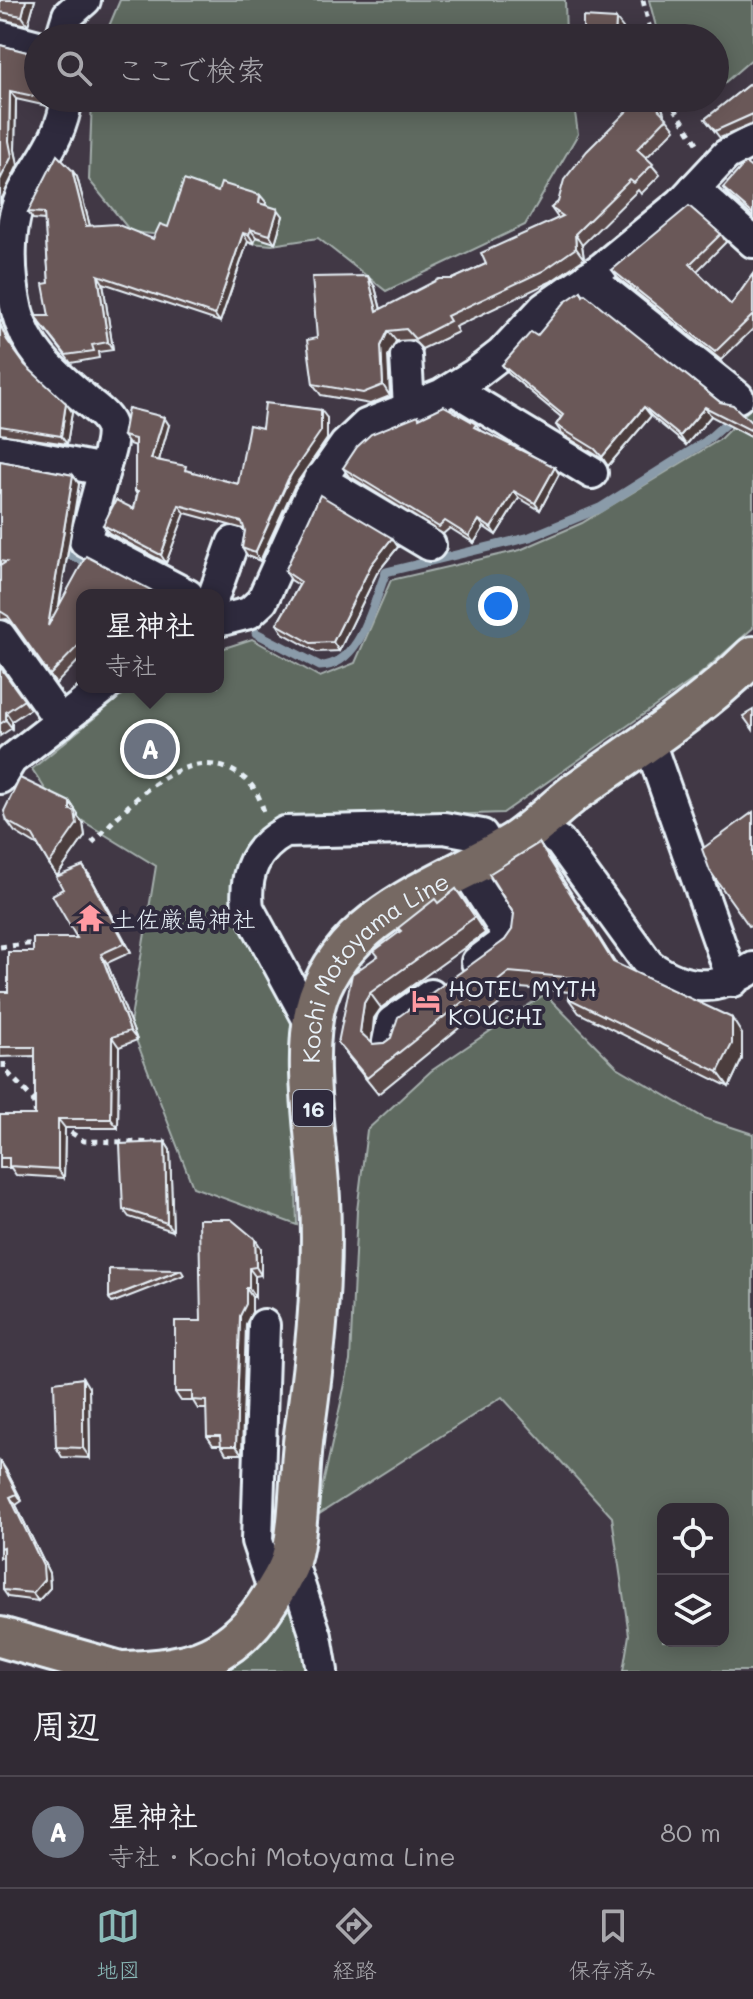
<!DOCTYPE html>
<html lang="ja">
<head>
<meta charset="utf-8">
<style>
  body { margin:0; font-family:Mali,"Klee One",sans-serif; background:#39323c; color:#f1f3f6 }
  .controls { position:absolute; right:24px; bottom:24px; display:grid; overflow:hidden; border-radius:16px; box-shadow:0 4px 20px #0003 }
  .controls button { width:72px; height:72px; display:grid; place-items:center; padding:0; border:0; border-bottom:2px solid #4c464f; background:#312a34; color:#f1f3f6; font:40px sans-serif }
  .you { position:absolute; left:498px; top:606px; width:28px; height:28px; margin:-20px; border:6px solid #fff; border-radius:50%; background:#1a73e8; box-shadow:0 0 0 12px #1a73e833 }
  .badge { display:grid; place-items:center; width:52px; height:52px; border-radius:50%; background:#8bbbb9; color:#fff; font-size:26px; font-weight:700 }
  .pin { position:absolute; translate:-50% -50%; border:4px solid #fff; box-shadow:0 2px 8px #0006 }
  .popup { position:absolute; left:76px; top:589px; width:148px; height:104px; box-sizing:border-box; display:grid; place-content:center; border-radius:16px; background:#312a34; filter:drop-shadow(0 2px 6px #0005); font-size:26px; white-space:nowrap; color:#a8a7ac }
  .popup b { font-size:30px; color:#f1f3f6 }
  .popup::after { content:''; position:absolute; left:50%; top:100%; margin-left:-16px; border:16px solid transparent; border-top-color:#312a34 }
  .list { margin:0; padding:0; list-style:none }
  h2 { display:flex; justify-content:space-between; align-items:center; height:104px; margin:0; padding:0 32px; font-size:34px }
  h2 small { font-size:26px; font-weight:400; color:#a8a7ac }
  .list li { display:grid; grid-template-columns:52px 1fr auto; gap:24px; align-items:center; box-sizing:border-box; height:112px; padding:0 32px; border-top:2px solid #4c464f }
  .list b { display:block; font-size:30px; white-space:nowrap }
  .list p { margin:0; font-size:26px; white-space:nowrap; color:#a8a7ac }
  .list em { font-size:26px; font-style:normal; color:#a8a7ac }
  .icon { flex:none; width:44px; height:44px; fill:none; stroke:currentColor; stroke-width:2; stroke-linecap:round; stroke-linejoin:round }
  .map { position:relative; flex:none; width:753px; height:1671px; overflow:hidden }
  .search { position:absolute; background:#312a34; box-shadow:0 4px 20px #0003; left:24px; right:24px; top:24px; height:88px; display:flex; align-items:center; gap:20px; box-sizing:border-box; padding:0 28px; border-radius:44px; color:#a8a7ac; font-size:30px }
  .sheet { height:216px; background:#312a34 }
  nav { display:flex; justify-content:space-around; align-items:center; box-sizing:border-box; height:112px; border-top:2px solid #4c464f; background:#312a34; font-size:22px; color:#a8a7ac }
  nav a { display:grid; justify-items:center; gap:4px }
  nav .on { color:#8bbbb9 }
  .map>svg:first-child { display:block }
  .green { fill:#5f6b60; stroke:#a4aeac; stroke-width:2; fill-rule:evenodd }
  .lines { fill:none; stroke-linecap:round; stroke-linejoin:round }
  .stream { stroke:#8a9ba9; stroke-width:9 }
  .minor-casing { stroke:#e8f1f8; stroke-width:36 }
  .major-casing { stroke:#e8f1f8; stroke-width:44 }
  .path { stroke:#e8f1f8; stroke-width:5; stroke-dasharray:6 6; stroke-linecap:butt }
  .minor { stroke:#2f2a3d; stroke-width:30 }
  .major { stroke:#766964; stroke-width:38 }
  .wall { fill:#5c4c4c; stroke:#e8f1f8; stroke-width:2 }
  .shaded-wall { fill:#4b3e3e; stroke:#e8f1f8; stroke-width:2 }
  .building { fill:#6b5858; stroke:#e8f1f8; stroke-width:2 }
  .labels { text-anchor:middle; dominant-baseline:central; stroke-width:8; stroke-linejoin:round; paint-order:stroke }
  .shield { fill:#2f2a3d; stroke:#b0b5c0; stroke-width:2 }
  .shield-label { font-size:22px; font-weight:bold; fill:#e8f1f8 }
  .poi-label { font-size:24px; fill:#e8f1f8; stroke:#2f2a3d; text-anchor:start }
  .street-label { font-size:24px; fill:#e8f1f8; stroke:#2f2a3d }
</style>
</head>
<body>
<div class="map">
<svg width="753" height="1671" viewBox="0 0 753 1671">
  <rect width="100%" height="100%" fill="#413845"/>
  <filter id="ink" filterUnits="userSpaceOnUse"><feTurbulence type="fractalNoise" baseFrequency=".0125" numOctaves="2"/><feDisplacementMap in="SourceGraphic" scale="16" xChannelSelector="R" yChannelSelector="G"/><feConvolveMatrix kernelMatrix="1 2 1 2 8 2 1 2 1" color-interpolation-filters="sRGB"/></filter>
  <g filter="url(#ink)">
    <!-- green -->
    <g class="green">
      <polygon points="120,0 565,0 566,38 104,38"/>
      <polygon points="649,0 753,0 753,58 715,91 715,38 659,38"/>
      <polygon points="92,98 573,98 578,134 525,225 386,291 318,238 272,245 131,232 89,180"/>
      <polygon points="753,406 753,628 697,677 503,813 272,821 246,850 236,874 232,905 291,1007 297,1225 193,1187 130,1024 156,866 55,804 32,769 132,687 218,687 218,650 252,639 320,677 355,663 391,580 520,550 582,523 719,440"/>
      <path d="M545 994 617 1067 704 1118 753 1134V1671H623L629 1635 612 1517 502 1397 316 1516 350 1361 357 1211 367 1130 431 1071ZM663 1509H723V1641H663Z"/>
      <path d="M293 1593 309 1660 306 1671H224C257 1656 275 1623 293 1593Z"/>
    </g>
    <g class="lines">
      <!-- stream -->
      <g class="stream">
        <polyline points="58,550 92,564"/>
        <path d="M256 633 320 666C361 666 373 603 386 572L530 537 600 508 705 442 734 416"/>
      </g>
      <defs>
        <g id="minor">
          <polyline points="0,36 38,46"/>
          <polyline points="61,38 68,15 85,0"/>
          <path d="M67 98C61 139 43 156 24 191 6 225 9 275 17 311 27 353 57 375 87 401 96 409 108 416 111 428 114 441 107 457 104 470"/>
          <polyline points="694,189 753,242"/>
          <polyline points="588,277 738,397"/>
          <polyline points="406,356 409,407"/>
          <polyline points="453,389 592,473"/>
          <polyline points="0,450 104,470 85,541 188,595"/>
          <polyline points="319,479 430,545"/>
          <polyline points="214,595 233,542"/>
          <polyline points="218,621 249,613 262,601 310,495 345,445 366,425 441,395 475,374 501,354 544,308 603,267 681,203 726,155 753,141"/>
          <polyline points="0,636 61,722"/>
          <polyline points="648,739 733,981"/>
          <polyline points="0,778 11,760 105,687"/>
          <path d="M532 824 560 842 649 965C685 991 716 992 753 968"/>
          <polyline points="465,868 507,933 505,941 477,962"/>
          <path d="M312 1026 248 908C244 874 254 849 285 832L444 828 482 835 493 853"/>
          <polyline points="388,1042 392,1022 431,995"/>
          <polyline points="264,1325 257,1541 274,1592"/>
          <polyline points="291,1560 316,1636 322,1671"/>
        </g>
        <g id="major">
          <polyline points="0,1637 120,1671"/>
          <path id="s1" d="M124 1671C192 1670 235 1656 271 1597 278 1585 286 1574 290 1561 300 1528 299 1470 304 1434 315 1356 324 1277 320 1199 317 1140 300 1053 318 997 347 912 445 884 514 842 533 830 557 806 577 791 636 749 701 708 753 656"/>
        </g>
      </defs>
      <!-- minor casing -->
      <use href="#minor" class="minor-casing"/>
      <!-- major casing -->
      <use href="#major" class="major-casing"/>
      <!-- path -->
      <g class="path">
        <polyline points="643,0 652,38"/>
        <polyline points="668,98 697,143"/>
        <path d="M92 843C125 810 177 745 231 770 251 780 258 791 264 812"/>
        <polyline points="0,947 36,943"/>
        <polyline points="4,1050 4,1069 33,1099 36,1116"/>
        <polyline points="59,1131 70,1132 84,1141 167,1143"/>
      </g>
      <!-- minor -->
      <use href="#minor" class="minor"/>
      <!-- major -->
      <use href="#major" class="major"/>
    </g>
    <!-- wall -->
    <g class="wall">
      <polygon points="0,0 35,0 28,25 0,19"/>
      <polygon points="0,45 38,55 38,98 48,98 47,106 16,99 15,150 18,165 2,198 0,204"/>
      <polygon points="753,81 753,124 720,138 705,119"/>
      <polygon points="592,98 659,98 665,116 675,129 646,158 660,175 641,194 638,190 582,245 584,259 550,282 455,327 458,332 422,349 413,340 396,341 388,356 390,396 370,404 321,395 313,384 317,338 375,287 381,309 453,279 486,264 558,218 551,208 558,202 637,101 605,107"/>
      <polygon points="753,169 753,217 729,196 723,188"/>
      <polygon points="72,170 77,177 90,226 153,239 218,192 266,202 265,205 283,216 275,243 256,237 254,243 248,241 220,322 103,283 113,350 98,352 99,358 71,363 40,323 49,316 49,283 45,220 33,219 28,212"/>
      <polygon points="721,234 726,242 697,271 731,305 753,274 753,329 721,360 618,278 612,270"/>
      <polygon points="581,291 584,295 720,402 753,424 753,438 711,416 686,445 651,416 608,466 601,458 562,434 556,425 561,417 509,374 502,365 537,336"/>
      <polygon points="0,320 12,348 25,365 72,412 67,444 0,434"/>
      <polygon points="327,418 327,439 294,487 260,561 247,556 242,548 245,531 244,529 185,513 166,563 109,533 103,525 134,509 137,495 135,491 135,446 129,444 123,436 169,425 159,460 190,472 238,484 262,428"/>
      <polygon points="420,418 476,424 480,430 559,474 540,510 519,498 496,535 484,527 474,543 450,528 443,534 348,475 343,468"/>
      <polygon points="0,461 73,475 79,484 59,607 82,595 82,657 56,684 14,625 7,619 0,620"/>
      <polygon points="398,547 377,573 339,651 317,652 283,633 277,624 299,585 291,580 285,571"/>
      <polygon points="0,667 30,709 12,721 12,728 0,736"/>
      <polygon points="70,802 78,814 78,817 83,823 85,836 57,876 38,846 15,832 7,821"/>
      <polygon points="539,843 615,963 742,1034 742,1059 729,1087 579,1013 568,998 570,992 520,988 484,1016 480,1011 378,1094 349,1058 338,1043 378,956 456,889 485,933 381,1008 374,1018 371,1042 373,1044 384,1043 391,1038 505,940 512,930"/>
      <polygon points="90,876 131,952 107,963 137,1040 119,1047 118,1128 65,1128 64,1178 16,1175 11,1168 0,1168 0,1115 35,1115 35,1056 0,1057 0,992 8,992 33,952 77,938"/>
      <polygon points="165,1142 170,1150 173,1231 129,1217 123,1209"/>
      <polygon points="255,1239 261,1248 261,1275 255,1276 255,1297 252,1297 252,1312 246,1324 242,1454 226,1454 221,1445 213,1445 207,1436 207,1409 198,1409 193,1401 181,1401 175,1392 201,1321"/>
      <polygon points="181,1270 184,1275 112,1303 109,1298"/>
      <polygon points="89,1388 90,1458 62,1457 56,1447"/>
      <polygon points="0,1462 6,1470 22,1501 16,1505 49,1573 50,1588 38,1601 8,1597 3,1590 3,1557 0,1558"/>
    </g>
    <!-- shaded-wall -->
    <g class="shaded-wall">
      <polygon points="26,0 35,0 28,25 22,16"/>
      <polygon points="616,19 623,28 622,38 615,38"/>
      <polygon points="10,91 16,99 15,150 18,165 2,198 0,204 0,180 9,141"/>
      <polygon points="41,98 48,98 47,106"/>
      <polygon points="655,98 659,98 666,121 659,110"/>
      <polygon points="72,170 77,177 92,234 86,226"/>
      <polygon points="260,195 266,202 264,211 259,203"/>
      <polygon points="278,209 283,216 275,243 270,235"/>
      <polygon points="250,229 256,237 254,243 249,235"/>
      <polygon points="243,233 248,241 220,322 215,315"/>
      <polygon points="575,234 582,245 584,259 576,248"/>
      <polygon points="98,275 103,283 113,350 108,342"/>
      <polygon points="368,276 375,287 384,322 377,311"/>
      <polygon points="0,320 2,322 13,349 7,340 0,324"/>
      <polygon points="388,331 396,341 388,356 390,396 383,385 381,346"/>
      <polygon points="66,403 72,412 67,444 61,436"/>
      <polygon points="644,407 651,416 608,466 602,457"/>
      <polygon points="705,407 711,416 686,445 680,436"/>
      <polygon points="321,410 327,418 327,439 294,487 260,561 255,553"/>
      <polygon points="164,417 169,425 157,467 151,459"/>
      <polygon points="555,467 559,474 540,510 535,503"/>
      <polygon points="73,475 79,484 54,635 48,626"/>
      <polygon points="514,491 519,498 496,535 491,528"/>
      <polygon points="179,505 185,513 166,563 161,555"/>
      <polygon points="479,520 484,527 474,543 469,536"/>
      <polygon points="392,538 398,547 377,573 339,651 333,642 371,565"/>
      <polygon points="6,712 12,721 12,728 6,720"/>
      <polygon points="70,802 78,814 78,817 83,823 85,836 57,876 49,864 70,810"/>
      <polygon points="539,843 550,859 624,977 613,962"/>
      <polygon points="83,866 90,876 131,952 125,943"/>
      <polygon points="101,954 107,963 137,1040 130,1031"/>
      <polygon points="370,993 381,1008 374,1018 371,1047 360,1032 364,1003"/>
      <polygon points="732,1018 742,1034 742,1059 729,1087 718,1072"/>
      <polygon points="112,1037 119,1047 118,1128 111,1119"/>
      <polygon points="58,1119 65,1128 64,1178 58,1169"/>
      <polygon points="165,1142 170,1150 173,1231 167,1223"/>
      <polygon points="255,1239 261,1248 261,1275 256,1267"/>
      <polygon points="249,1268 255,1276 255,1297 249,1288"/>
      <polygon points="246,1288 252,1297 252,1312 246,1324 242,1454 236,1446 240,1316"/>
      <polygon points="83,1378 89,1388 90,1458 83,1448"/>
      <polygon points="1,1462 6,1470 22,1501 17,1494"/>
      <polygon points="10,1497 16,1505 49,1573 50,1588 38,1601 33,1593"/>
    </g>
    <!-- building -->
    <g class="building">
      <polygon points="0,0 26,0 22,16 0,12"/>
      <polygon points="583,17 616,19 615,38 583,38"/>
      <polygon points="0,45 38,55 38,97 10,91 9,141 12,156 0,180"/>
      <polygon points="753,81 753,114 715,131 705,119"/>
      <polygon points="640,98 655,98 659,110 667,118 637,149 653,164 634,183 630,180 575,234 576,248 543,271 447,316 450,321 415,339 406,329 388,331 381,346 383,385 363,393 313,384 307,340 317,338 312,277 368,276 377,311 439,279 453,279 486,264 481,253 563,216 551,208 558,202 564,180 587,151"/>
      <polygon points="57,155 72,170 86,226 116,224 153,239 160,224 168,227 184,180 218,192 221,183 260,195 259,203 278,209 270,235 250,229 249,235 243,233 215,315 98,275 108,342 92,345 94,351 66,355 35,316 49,316 43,284 49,283 44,213 28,212"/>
      <polygon points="745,163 753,169 753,214 723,188"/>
      <polygon points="689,206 721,234 690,264 731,305 753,274 753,315 715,352 612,270"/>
      <polygon points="581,291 583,296 585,294 720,402 733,405 753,424 750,430 705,407 680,436 644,407 602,457 595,449 556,425 563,415 502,365 531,332 537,336 565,302"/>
      <polygon points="0,324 7,340 25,365 66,403 61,436 0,426"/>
      <polygon points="265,403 321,410 321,431 288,479 255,553 242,548 245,531 242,522 179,505 161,555 103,525 116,500 134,509 138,491 135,491 135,439 123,436 128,408 164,417 151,459 186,466 185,470 238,484 249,425 262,428"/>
      <polygon points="444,406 476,424 474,427 555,467 535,503 514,491 491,528 479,520 469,536 445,521 439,527 343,468 357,447 371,434 418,415 419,418"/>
      <polygon points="0,461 73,475 48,626 86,556 151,590 157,595 82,595 82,649 79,645 50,675 8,616 0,611 0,566 6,562 0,561"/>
      <polygon points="320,495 392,538 371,565 333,642 311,643 277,624 301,582 285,571"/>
      <polygon points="0,667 24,700 6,712 6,720 0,724"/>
      <polygon points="753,710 753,730 743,716"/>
      <polygon points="20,778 70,802 70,810 75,811 77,824 49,864 33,836 7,821 4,811"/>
      <polygon points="753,812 753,924 749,926 710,871 702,849"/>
      <polygon points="539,843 613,962 732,1018 732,1044 718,1072 568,998 577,978 509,972 473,1001 470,996 367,1078 338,1043 352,974 378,956 374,951 401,931 398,928 435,899 438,903 456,889 475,917 370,993 364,1003 360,1032 373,1044 384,1043 391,1038 398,1017 505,940 512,930 514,914 489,874"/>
      <polygon points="83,866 125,943 101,954 130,1031 112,1037 111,1119 58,1119 58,1169 9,1166 9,1158 0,1158 0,1115 35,1115 35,1047 0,1047 0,992 8,992 8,952 33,952 33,938 77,938 52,895 63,889 56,877"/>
      <polygon points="165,1142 167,1223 123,1209 120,1144"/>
      <polygon points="199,1219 231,1219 255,1239 256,1267 249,1268 249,1288 246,1288 246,1304 240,1316 236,1446 221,1446 220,1436 207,1436 206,1401 192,1400 192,1392 175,1392 175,1321 201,1321"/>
      <polygon points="109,1269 181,1270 109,1298"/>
      <polygon points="83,1378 83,1448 56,1447 54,1382"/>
      <polygon points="0,1462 1,1462 17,1494 10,1497 43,1566 44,1580 33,1593 3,1590 3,1547 0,1548"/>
    </g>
  </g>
  <!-- icons -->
  <defs>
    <symbol id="temple-bare" viewBox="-9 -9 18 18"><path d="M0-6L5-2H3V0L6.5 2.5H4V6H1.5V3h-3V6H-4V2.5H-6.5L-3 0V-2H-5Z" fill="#ff9aa2" stroke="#2f2a3d" stroke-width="2.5" paint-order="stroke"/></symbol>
    <symbol id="hotel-bare" viewBox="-9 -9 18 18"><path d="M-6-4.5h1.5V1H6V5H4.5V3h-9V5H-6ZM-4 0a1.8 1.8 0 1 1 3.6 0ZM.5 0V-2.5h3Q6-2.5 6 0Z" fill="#ff9aa2" stroke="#2f2a3d" stroke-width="2.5" paint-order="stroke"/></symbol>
  </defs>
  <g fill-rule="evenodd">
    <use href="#temple-bare" x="70" y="898" width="40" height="40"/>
    <use href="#hotel-bare" x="406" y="981" width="40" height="40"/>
  </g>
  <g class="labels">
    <!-- shield labels -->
    <rect class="shield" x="293" y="1090" width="40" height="36" rx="6"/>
    <g class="shield-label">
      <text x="313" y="1108">16</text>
    </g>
    <!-- poi labels -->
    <g class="poi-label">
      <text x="112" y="918">土佐厳島神社</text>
      <text x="448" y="987">HOTEL MYTH<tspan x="448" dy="28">KOUCHI</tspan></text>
    </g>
    <!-- street labels -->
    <g class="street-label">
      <text stroke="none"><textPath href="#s1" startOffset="838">Kochi Motoyama Line</textPath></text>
    </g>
  </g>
</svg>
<div class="controls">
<button><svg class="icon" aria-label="locate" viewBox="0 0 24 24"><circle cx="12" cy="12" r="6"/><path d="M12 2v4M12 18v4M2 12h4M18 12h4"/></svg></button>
<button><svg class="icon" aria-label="layers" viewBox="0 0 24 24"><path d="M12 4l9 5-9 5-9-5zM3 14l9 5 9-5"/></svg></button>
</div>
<div class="you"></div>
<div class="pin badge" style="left:150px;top:749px;background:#6b7280">A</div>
<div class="popup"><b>星神社</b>寺社</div>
<div class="search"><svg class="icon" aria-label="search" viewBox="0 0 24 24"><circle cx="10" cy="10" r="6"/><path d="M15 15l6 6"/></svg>ここで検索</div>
</div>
<section class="sheet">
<h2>周辺<small></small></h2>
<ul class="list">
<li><span class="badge" style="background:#6b7280">A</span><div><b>星神社</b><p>寺社 · Kochi Motoyama Line</p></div><em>80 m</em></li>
</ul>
</section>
<nav>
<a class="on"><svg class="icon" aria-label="map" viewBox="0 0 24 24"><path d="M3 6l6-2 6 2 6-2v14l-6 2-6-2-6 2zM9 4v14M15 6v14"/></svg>地図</a>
<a><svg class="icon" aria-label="directions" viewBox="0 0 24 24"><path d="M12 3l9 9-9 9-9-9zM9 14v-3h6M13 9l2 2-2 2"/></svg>経路</a>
<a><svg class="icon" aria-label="saved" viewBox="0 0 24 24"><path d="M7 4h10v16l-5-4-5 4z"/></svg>保存済み</a>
</nav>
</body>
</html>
